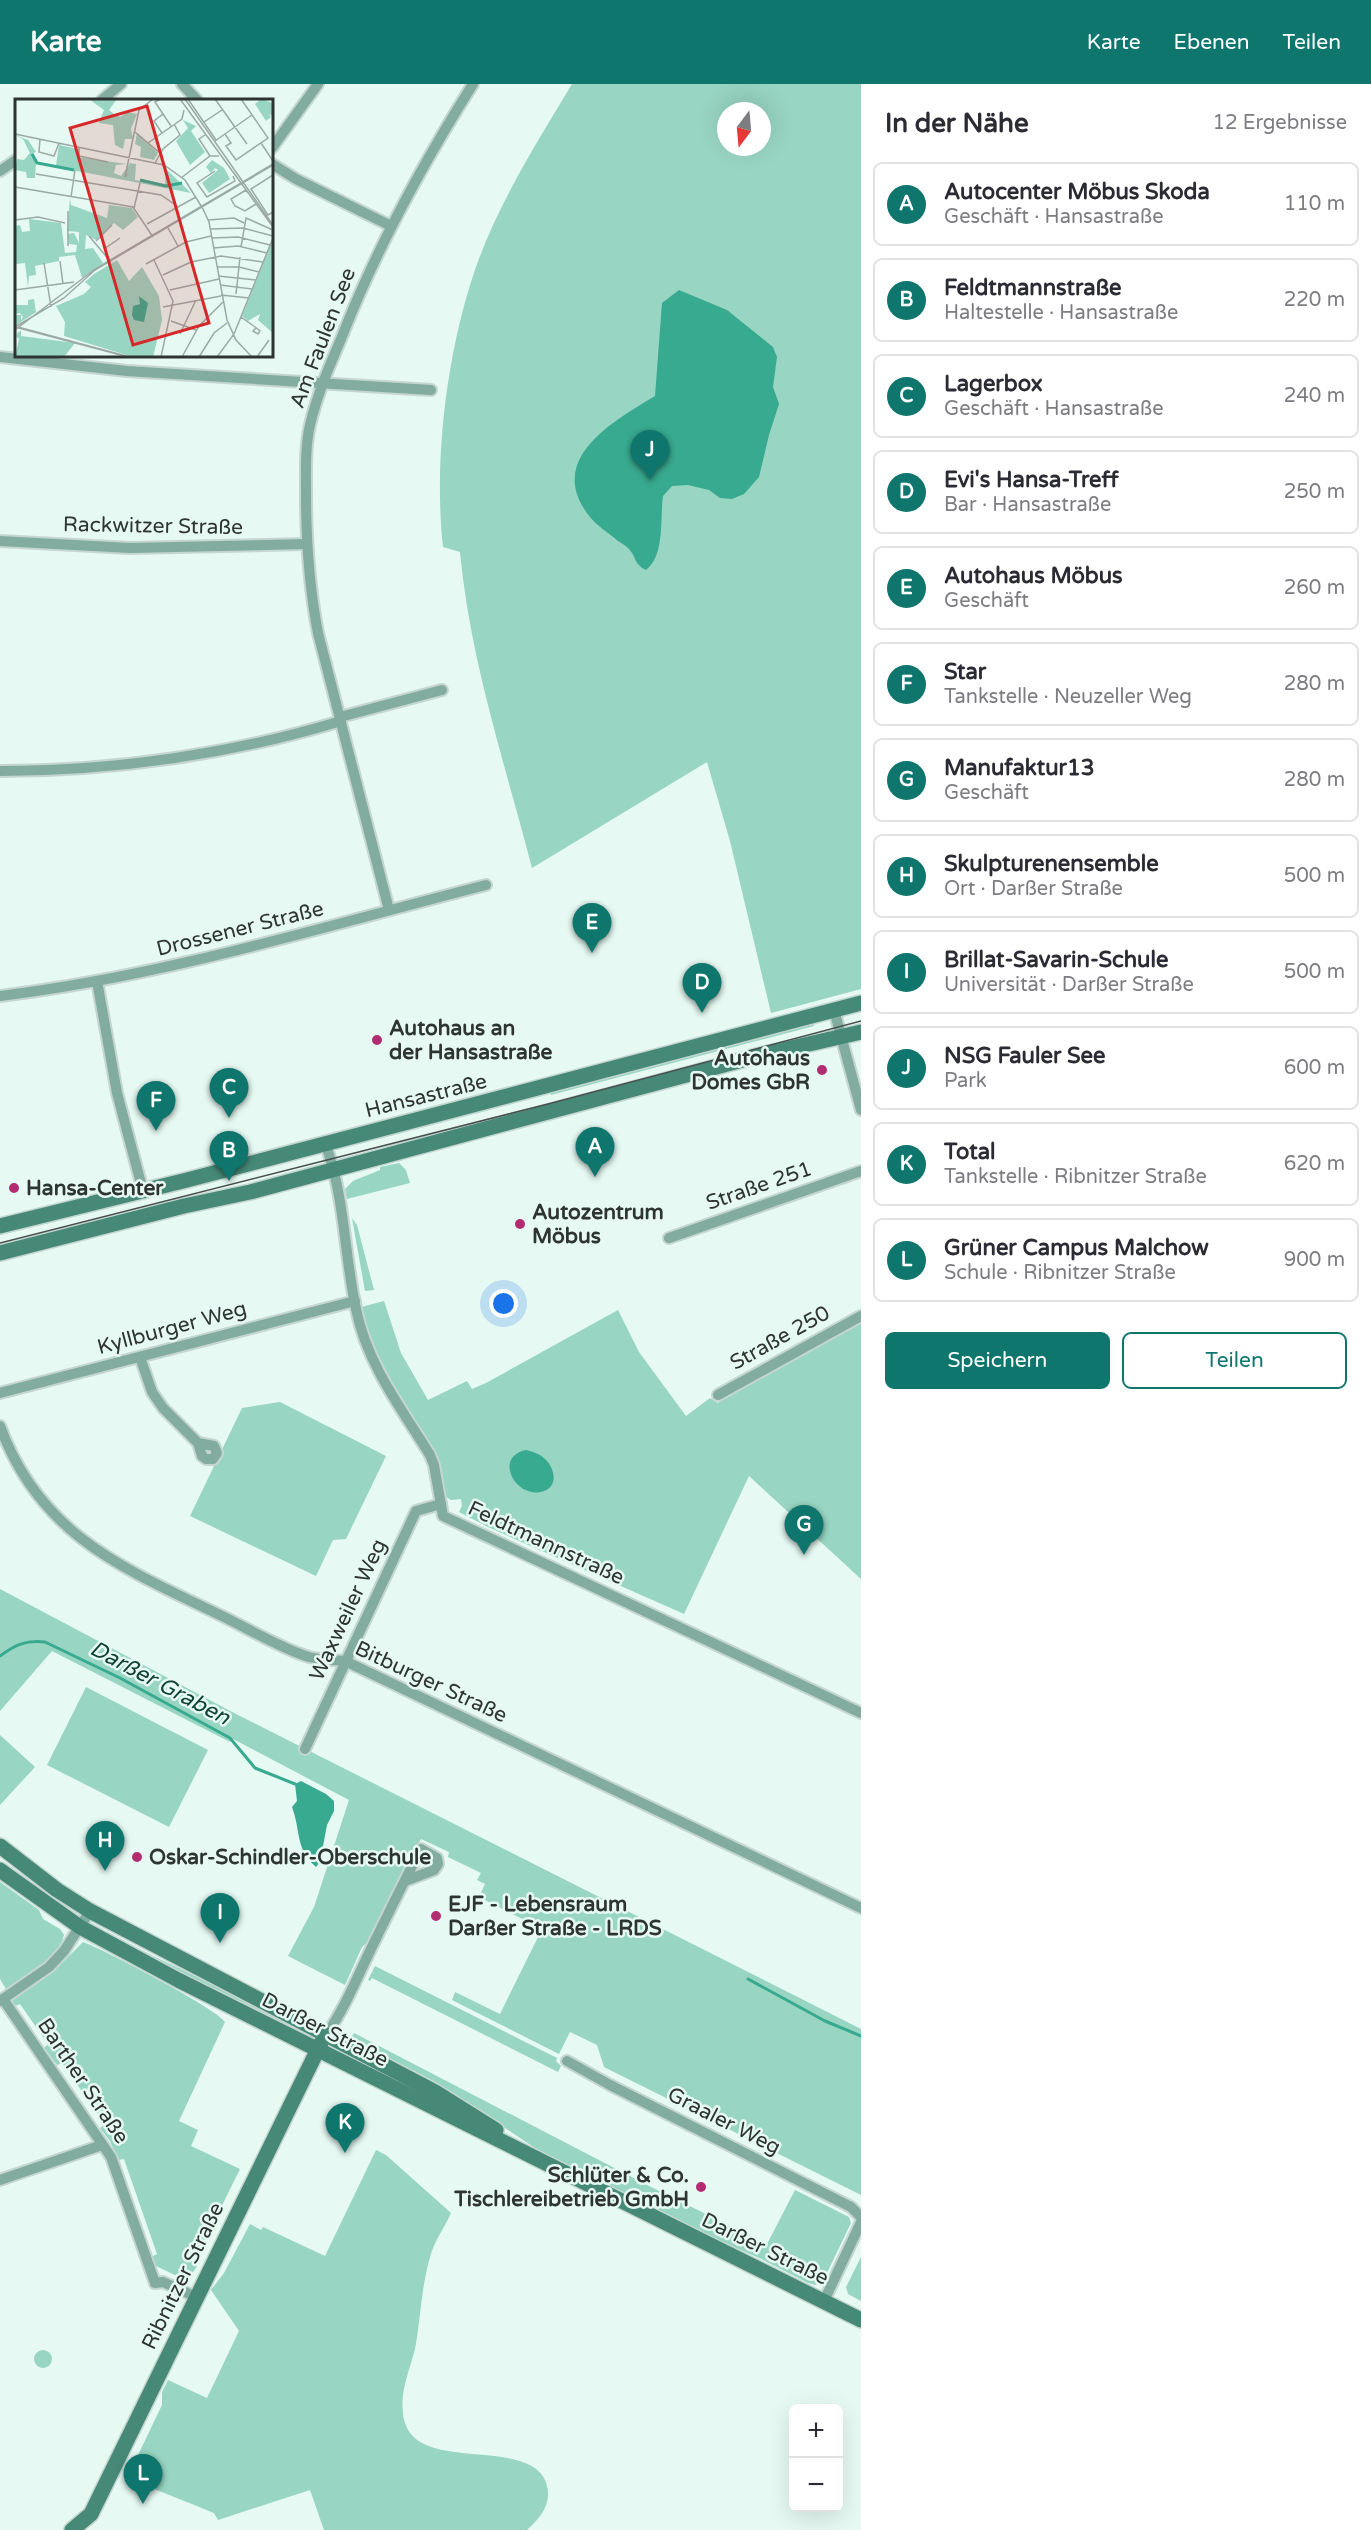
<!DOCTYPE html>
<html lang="de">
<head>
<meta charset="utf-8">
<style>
  body { margin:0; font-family:"Varela Round",sans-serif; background:#f2f2f3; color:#2b2b33 }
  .controls { position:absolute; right:18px; bottom:18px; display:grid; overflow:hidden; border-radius:9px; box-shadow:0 6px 24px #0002 }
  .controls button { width:54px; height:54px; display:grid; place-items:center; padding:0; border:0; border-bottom:2px solid #e1e1e2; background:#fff; color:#2b2b33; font:30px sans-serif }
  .compass { position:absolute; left:717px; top:18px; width:54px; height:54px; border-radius:50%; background:#fff; box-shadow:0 6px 24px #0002; rotate:196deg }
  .you { position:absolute; left:504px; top:1220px; width:21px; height:21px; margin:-15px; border:4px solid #fff; border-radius:50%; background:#1a73e8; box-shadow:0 0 0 9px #1a73e833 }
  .badge { display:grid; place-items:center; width:39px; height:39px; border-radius:50%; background:#0f766e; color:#fff; font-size:20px; font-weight:700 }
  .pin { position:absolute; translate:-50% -50px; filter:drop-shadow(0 2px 3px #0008) }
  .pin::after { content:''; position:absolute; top:32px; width:21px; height:18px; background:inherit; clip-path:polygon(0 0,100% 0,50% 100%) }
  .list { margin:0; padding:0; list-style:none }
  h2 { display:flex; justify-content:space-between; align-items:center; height:78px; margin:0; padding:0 24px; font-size:26px }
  h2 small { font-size:20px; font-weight:400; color:#7c7c81 }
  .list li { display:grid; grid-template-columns:39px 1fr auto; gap:18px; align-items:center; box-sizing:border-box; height:84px; margin:0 12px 12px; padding:0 12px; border:2px solid #e1e1e2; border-radius:9px }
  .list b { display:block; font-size:22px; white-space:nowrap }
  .list p { margin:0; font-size:20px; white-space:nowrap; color:#7c7c81 }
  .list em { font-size:20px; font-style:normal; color:#7c7c81 }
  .actions { display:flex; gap:12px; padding:18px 24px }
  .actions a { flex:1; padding:14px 0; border:2px solid #0f766e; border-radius:9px; text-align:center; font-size:21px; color:#0f766e }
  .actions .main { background:#0f766e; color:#fff }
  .map { position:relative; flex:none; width:861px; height:2446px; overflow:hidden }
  header { display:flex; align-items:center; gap:36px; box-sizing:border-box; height:84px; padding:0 30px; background:#0f766e; color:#fff }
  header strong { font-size:28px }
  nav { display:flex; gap:33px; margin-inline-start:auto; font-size:21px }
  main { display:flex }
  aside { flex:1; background:#fff }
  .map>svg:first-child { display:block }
  .green { fill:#98d5c2; fill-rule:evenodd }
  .water { fill:#38aa8f }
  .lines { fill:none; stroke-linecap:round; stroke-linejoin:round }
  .stream { stroke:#38aa8f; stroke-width:3 }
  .street-casing { stroke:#c5d6d0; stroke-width:14 }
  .secondary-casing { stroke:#c5d6d0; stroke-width:18 }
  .street { stroke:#82ac9f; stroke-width:10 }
  .secondary { stroke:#468977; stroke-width:15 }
  .tram { stroke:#48504e; stroke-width:1.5 }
  .poi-dot { fill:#b22c71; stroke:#e6f9f3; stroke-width:2 }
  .labels { text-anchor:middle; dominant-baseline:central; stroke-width:5; stroke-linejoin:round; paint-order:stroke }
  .street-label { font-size:21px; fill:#2d3432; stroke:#e6f9f3 }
  .poi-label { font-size:21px; font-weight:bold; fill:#2d3432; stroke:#e6f9f3; text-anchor:start }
  .water-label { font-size:22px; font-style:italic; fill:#114236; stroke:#e6f9f3 }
  .inset-river { fill:none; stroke:#38aa8f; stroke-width:3 }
  .inset-road { fill:none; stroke:#9caaa6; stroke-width:1.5 }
  .view { fill:#d62828; fill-opacity:0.15; stroke:#d62828; stroke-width:3 }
  .inset-edge { fill:none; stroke:#2d3432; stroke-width:3 }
</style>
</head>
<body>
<header>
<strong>Karte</strong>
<nav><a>Karte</a><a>Ebenen</a><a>Teilen</a></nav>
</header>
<main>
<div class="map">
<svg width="861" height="2446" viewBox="0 0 861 2446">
  <rect width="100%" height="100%" fill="#e6f9f3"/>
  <!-- green -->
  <g class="green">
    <path d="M572 0H861V905L771 929 730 757 707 678 532 784C505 680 470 576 460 468L443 463C433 373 448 257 480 172 503 112 539 55 572 0ZM726 27H762V63H726Z"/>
    <polygon points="812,938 814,942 551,1011 550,1007"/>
    <polygon points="541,1010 542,1012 359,1060 359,1058"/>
    <polygon points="399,1079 406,1086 410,1099 347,1115 345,1105 353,1097 380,1086 380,1083"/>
    <polygon points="217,1093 218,1097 0,1151 0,1147"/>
    <polygon points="352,1134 357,1141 374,1206 365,1207"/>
    <polygon points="384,1217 401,1269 428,1316 467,1297 472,1305 486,1299 618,1226 639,1268 686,1332 710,1314 718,1319 733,1308 861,1238 861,1495 749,1392 684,1530 488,1443 459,1428 462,1422 461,1415 451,1416 446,1413 438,1379 380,1280 358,1224"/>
    <polygon points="280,1318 386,1372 346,1455 333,1456 316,1492 190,1432 242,1324"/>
    <polygon points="0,1505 236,1630 861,1945 861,2111 604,1983 597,1961 570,1948 559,1970 452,1916 455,1908 500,1930 542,1845 479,1813 485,1800 477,1796 481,1789 448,1773 449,1768 421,1755 370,1856 362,1863 345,1901 288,1872 314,1823 349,1716 233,1655 230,1658 52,1567 0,1627"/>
    <polygon points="86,1603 208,1666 169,1743 47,1681"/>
    <polygon points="0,1651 35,1683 0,1721"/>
    <path d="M0 1798 39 1826 43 1835 60 1845 64 1851C58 1877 27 1891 6 1905L0 1895Z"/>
    <path d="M99 1844C165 1880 234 1909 302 1942L300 1947 221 1908 184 1894 97 1847Z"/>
    <path d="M83 1858C103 1865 217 1925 225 1938L179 2037 198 2046 191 2062 240 2085 204 2158 196 2184 188 2195 181 2194 154 2181 151 2173 157 2170 124 2075 118 2076 110 2057 100 2044 105 2040 62 1979 57 1981 44 1964 48 1960 20 1920 15 1922 12 1916 63 1878Z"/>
    <polygon points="375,1882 557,1974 556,1977 561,1982 558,1988 372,1894 370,1897 368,1896"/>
    <polygon points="354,1949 649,2102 767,2160 795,2106 849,2133 851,2139 823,2197 815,2201 808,2199 759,2174 692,2145 547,2072 439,2000 351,1954"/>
    <path d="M376 2066 386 2071 451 2129C445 2143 435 2156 431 2170 421 2202 421 2233 415 2265 410 2285 400 2307 403 2328 403 2335 406 2343 410 2349 437 2386 544 2352 548 2408 549 2424 538 2436 527 2446H324L310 2406 218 2436 214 2429 127 2394 162 2321V2308L168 2296 207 2314 239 2247 211 2206 224 2189 250 2140 261 2146 263 2143 325 2172Z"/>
    <polygon points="861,2173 861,2217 848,2210 846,2203"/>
    <circle cx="43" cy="2275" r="9"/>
  </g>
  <!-- water -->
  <g class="water">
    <path d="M679 206 727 226 773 263 777 273 773 303 779 320 769 351 759 393 744 410 732 415 720 414 709 406 688 401 672 402 663 412C660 434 665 472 646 486 633 479 637 474 629 465 626 462 622 459 618 457 609 449 597 442 590 433 544 376 612 338 655 312L662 219Z"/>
    <path d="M526 1366C533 1368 541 1370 546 1376 555 1385 558 1402 544 1407 517 1417 492 1373 526 1366Z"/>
    <path d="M301 1697 326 1710 334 1717V1727L327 1741 320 1778 316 1783C295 1765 301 1747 292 1723L297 1717 295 1700Z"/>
  </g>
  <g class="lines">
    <!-- stream -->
    <g class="stream">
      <path d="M0 1572C15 1561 25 1556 45 1558L120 1594 230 1654 255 1684 295 1700"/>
      <polyline points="748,1895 825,1937 861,1952"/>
    </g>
    <defs>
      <g id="street">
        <polyline points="182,0 197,16"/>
        <polyline points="102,16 121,0"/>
        <polyline points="272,64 318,0"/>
        <polyline points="272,80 296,95 391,142"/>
        <polyline points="0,87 16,76"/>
        <polyline points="0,273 127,287 431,306"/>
        <polyline points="0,457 130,464 306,460"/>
        <polyline points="340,633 442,606"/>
        <path d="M0 687C113 687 233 670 341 637"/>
        <path d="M389 826 318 549C309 502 306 457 306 409 306 386 305 363 310 341 317 311 329 283 341 255 376 165 422 81 473 0"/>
        <polyline points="97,897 117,1009 143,1107"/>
        <path d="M0 912C165 892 325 842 486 801"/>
        <polyline points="834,926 861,1026"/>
        <path d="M325 1059C345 1112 344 1170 356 1225 367 1280 401 1324 430 1371L434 1381 443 1432 861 1629"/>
        <polyline points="669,1154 861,1087"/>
        <polyline points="140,1273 152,1308 163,1324 198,1359 202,1372 206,1375 213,1375 217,1369 214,1362 198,1359"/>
        <polyline points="0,1309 355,1217"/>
        <polyline points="718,1311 861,1232"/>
        <path d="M0 1342C40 1452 125 1485 222 1532 247 1544 284 1566 309 1573 321 1576 333 1576 345 1577L861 1824"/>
        <polyline points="305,1665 416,1427 441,1420"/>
        <polyline points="3,1915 111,2073 155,2199 163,2198 196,2213"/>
        <polyline points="0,1917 49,1883 64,1867 90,1827"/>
        <path d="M326 1951C344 1926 356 1896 369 1869 386 1834 403 1799 421 1765L437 1774 438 1780 434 1786 405 1797"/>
        <polyline points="567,1977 610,2001 851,2123 861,2133"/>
        <polyline points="0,2096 102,2061"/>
        <polyline points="824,2217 861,2138"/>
      </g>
      <g id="secondary">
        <polyline points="0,1142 187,1096 861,919"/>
        <polyline points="0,1169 184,1122 250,1108 761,971 861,948"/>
        <polyline points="0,1762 57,1806 90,1827 437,2009 496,2046"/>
        <polyline points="0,1786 80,1843 178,1896 861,2236"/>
        <polyline points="72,2446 91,2430 321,1959"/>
      </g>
    </defs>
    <!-- street casing -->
    <use href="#street" class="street-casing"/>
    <!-- secondary casing -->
    <use href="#secondary" class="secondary-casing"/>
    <!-- street -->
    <use href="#street" class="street"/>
    <!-- secondary -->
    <use href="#secondary" class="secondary"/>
    <!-- tram -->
    <polyline class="tram" points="0,1159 548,1020 861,937"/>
  </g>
  <!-- markers -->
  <g class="poi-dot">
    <circle cx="377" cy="956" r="6"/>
    <circle cx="822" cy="986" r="6"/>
    <circle cx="14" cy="1104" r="6"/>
    <circle cx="520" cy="1140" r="6"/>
    <circle cx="137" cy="1773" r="6"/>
    <circle cx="436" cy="1832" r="6"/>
    <circle cx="701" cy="2103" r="6"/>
  </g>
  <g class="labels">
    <!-- street labels -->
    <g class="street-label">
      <text transform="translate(323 254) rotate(-69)">Am Faulen See</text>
      <text transform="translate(153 442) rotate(1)">Rackwitzer Straße</text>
      <text transform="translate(240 845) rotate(-14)">Drossener Straße</text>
      <text transform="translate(426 1012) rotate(-14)">Hansastraße</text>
      <text transform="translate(759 1102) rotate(-19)">Straße 251</text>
      <text transform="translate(172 1244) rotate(-15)">Kyllburger Weg</text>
      <text transform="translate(780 1254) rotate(-29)">Straße 250</text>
      <text transform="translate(546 1459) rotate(25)">Feldtmannstraße</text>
      <text transform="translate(348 1526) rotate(-65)">Waxweiler Weg</text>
      <text transform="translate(431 1598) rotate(25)">Bitburger Straße</text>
      <text transform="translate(325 1946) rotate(27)">Darßer Straße</text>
      <text transform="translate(83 1997) rotate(56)">Barther Straße</text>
      <text transform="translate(724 2037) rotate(27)">Graaler Weg</text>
      <text transform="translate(765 2165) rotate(26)">Darßer Straße</text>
      <text transform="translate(183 2192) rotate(-64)">Ribnitzer Straße</text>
    </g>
    <!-- poi labels -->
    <g class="poi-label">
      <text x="389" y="944">Autohaus an<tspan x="389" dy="24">der Hansastraße</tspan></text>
      <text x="810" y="974" text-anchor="end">Autohaus<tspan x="810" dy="24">Domes GbR</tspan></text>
      <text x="26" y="1104">Hansa-Center</text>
      <text x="532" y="1128">Autozentrum<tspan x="532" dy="24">Möbus</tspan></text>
      <text x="149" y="1773">Oskar-Schindler-Oberschule</text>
      <text x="448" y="1820">EJF - Lebensraum<tspan x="448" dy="24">Darßer Straße - LRDS</tspan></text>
      <text x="689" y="2091" text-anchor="end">Schlüter &amp; Co.<tspan x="689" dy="24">Tischlereibetrieb GmbH</tspan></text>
    </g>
    <!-- water labels -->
    <g class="water-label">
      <text transform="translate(160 1599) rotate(28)">Darßer Graben</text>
    </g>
  </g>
  <!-- overview -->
  <g transform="translate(15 15)">
    <rect width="258" height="258" fill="#e6f9f3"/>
    <path d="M74 0H102L94 11 99 15 105 18 113 13 122 15 116 30 118 40H110L108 50 100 46 98 26 84 24 89 11ZM246 0 258 4V17L254 15 256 18 251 22 240 5ZM168 21 181 27 176 32 190 53 175 66 161 42 173 29ZM122 34 143 54 139 61 125 58 126 48 120 45ZM0 36 13 41 21 53 18 54 23 63 41 66 44 46 63 50 62 58 112 65 101 66 99 74 106 77 115 64 121 65 120 81 150 86 151 70 176 94 21 64 20 79H12L11 73 0 71 2 60 9 61 15 54 8 40ZM197 61 209 69 215 80 194 94 187 84 203 71 200 69 196 74 191 68ZM55 99 56 106 92 119 94 106 117 109 123 118 108 131 99 124 81 141 71 136 70 150 78 149 88 164 67 179 60 156 44 158V162L20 167 21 176 14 177 13 188 10 164 0 165V127L5 126 7 133 15 132 14 120 46 124 50 154 61 153 62 146 54 145 52 135 59 134 64 144V133L52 132ZM258 140V234L243 221 245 215 233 222 227 217ZM107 158 102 161 114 182 127 168 144 197 147 221 138 258H118L49 237 50 223 41 207 69 195 76 188 70 183 79 175ZM19 200 21 213 0 227 1 216H6V221L8 218 5 214 0 215V206H13V201ZM6 232V237L60 244 49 258H0L4 240 1 237 3 234 0 235Z" fill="#98d5c2"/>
    <path d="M124 197 133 204 129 223 119 221 117 216 118 207 125 205Z" fill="#38aa8f"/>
    <path class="inset-river" d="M17 55 22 64 59 71M125 81 151 87 167 84"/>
    <path class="inset-road" d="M145 0 140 3 156 27M165 0 258 128M170 0 258 126M173 0 201 41M200 0 232 45M189 23 207 11M120 33 145 54M147 34 139 22 148 15M0 35 149 66 170 81 188 110M210 35 216 44 211 47 221 61 253 39 226 0M190 36 184 40 195 57M25 40 24 53 39 57 44 44M200 42 237 16M133 44 167 20 169 11M246 44 258 62M64 48V57L93 63M140 64 148 50 165 36 159 25M200 72 182 84 192 98 220 82 218 77M21 75 146 96 162 107M112 75 110 78 124 11 138 0M258 76 236 90 253 116 258 113M166 79 195 57H204M0 88 118 108 138 138M231 91 216 100 220 107 230 112 241 105M56 98 60 71M119 109 125 84M188 110 194 123 212 221 221 241 237 258M53 112V147M0 121 23 118 50 124M193 121 219 119 229 124M132 125 181 98M153 129 163 147M195 130 228 129 258 137M74 137 96 163M197 139 223 138 255 146M81 142 97 126M226 148 231 119 258 131M198 149 223 147 252 154M89 150 105 139M139 161 158 202 146 258M45 162 48 185M29 164 36 208M131 165 171 143 196 137M202 168H224L244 173M148 176 176 163 206 157 248 163M203 177 241 181M205 186 237 190M0 191 59 183M155 191 204 180M221 195 225 158M206 196 234 199M148 208 206 197M226 218 240 228 245 232 243 235 238 232 241 229M156 222 181 231M0 228 49 199 80 171 258 66M0 228 113 258M3 228 115 258M0 231 80 170 258 65M165 235 181 201M167 258 184 227 208 203M184 258 199 234 212 224M202 258 219 235 258 139M242 258 254 241"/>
    <path class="view" d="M132 7 194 224 118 246 55 29Z"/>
    <rect width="258" height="258" class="inset-edge"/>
  </g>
</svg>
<div class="controls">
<button>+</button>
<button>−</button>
</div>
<svg class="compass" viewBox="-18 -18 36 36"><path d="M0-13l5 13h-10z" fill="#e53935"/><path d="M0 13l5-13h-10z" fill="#7c7c81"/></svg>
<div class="you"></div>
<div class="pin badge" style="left:595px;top:1093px">A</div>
<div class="pin badge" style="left:229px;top:1097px">B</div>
<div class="pin badge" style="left:229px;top:1034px">C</div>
<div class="pin badge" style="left:702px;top:929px">D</div>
<div class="pin badge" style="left:592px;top:869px">E</div>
<div class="pin badge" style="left:156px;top:1047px">F</div>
<div class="pin badge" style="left:804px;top:1471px">G</div>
<div class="pin badge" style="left:105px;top:1787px">H</div>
<div class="pin badge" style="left:220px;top:1859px">I</div>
<div class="pin badge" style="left:650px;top:396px">J</div>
<div class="pin badge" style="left:345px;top:2069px">K</div>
<div class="pin badge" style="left:143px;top:2420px">L</div>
</div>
<aside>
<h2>In der Nähe<small>12 Ergebnisse</small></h2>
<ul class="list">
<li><span class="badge">A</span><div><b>Autocenter Möbus Skoda</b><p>Geschäft · Hansastraße</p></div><em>110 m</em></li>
<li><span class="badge">B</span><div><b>Feldtmannstraße</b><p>Haltestelle · Hansastraße</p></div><em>220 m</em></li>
<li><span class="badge">C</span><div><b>Lagerbox</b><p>Geschäft · Hansastraße</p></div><em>240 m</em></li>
<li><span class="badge">D</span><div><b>Evi's Hansa-Treff</b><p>Bar · Hansastraße</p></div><em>250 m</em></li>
<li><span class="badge">E</span><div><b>Autohaus Möbus</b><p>Geschäft</p></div><em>260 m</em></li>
<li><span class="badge">F</span><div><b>Star</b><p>Tankstelle · Neuzeller Weg</p></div><em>280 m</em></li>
<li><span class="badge">G</span><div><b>Manufaktur13</b><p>Geschäft</p></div><em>280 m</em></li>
<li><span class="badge">H</span><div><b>Skulpturenensemble</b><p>Ort · Darßer Straße</p></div><em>500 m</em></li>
<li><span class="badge">I</span><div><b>Brillat-Savarin-Schule</b><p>Universität · Darßer Straße</p></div><em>500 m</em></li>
<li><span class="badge">J</span><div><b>NSG Fauler See</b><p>Park</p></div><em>600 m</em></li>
<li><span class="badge">K</span><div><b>Total</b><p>Tankstelle · Ribnitzer Straße</p></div><em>620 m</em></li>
<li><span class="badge">L</span><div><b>Grüner Campus Malchow</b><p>Schule · Ribnitzer Straße</p></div><em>900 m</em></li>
</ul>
<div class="actions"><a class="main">Speichern</a><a>Teilen</a></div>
</aside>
</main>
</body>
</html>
